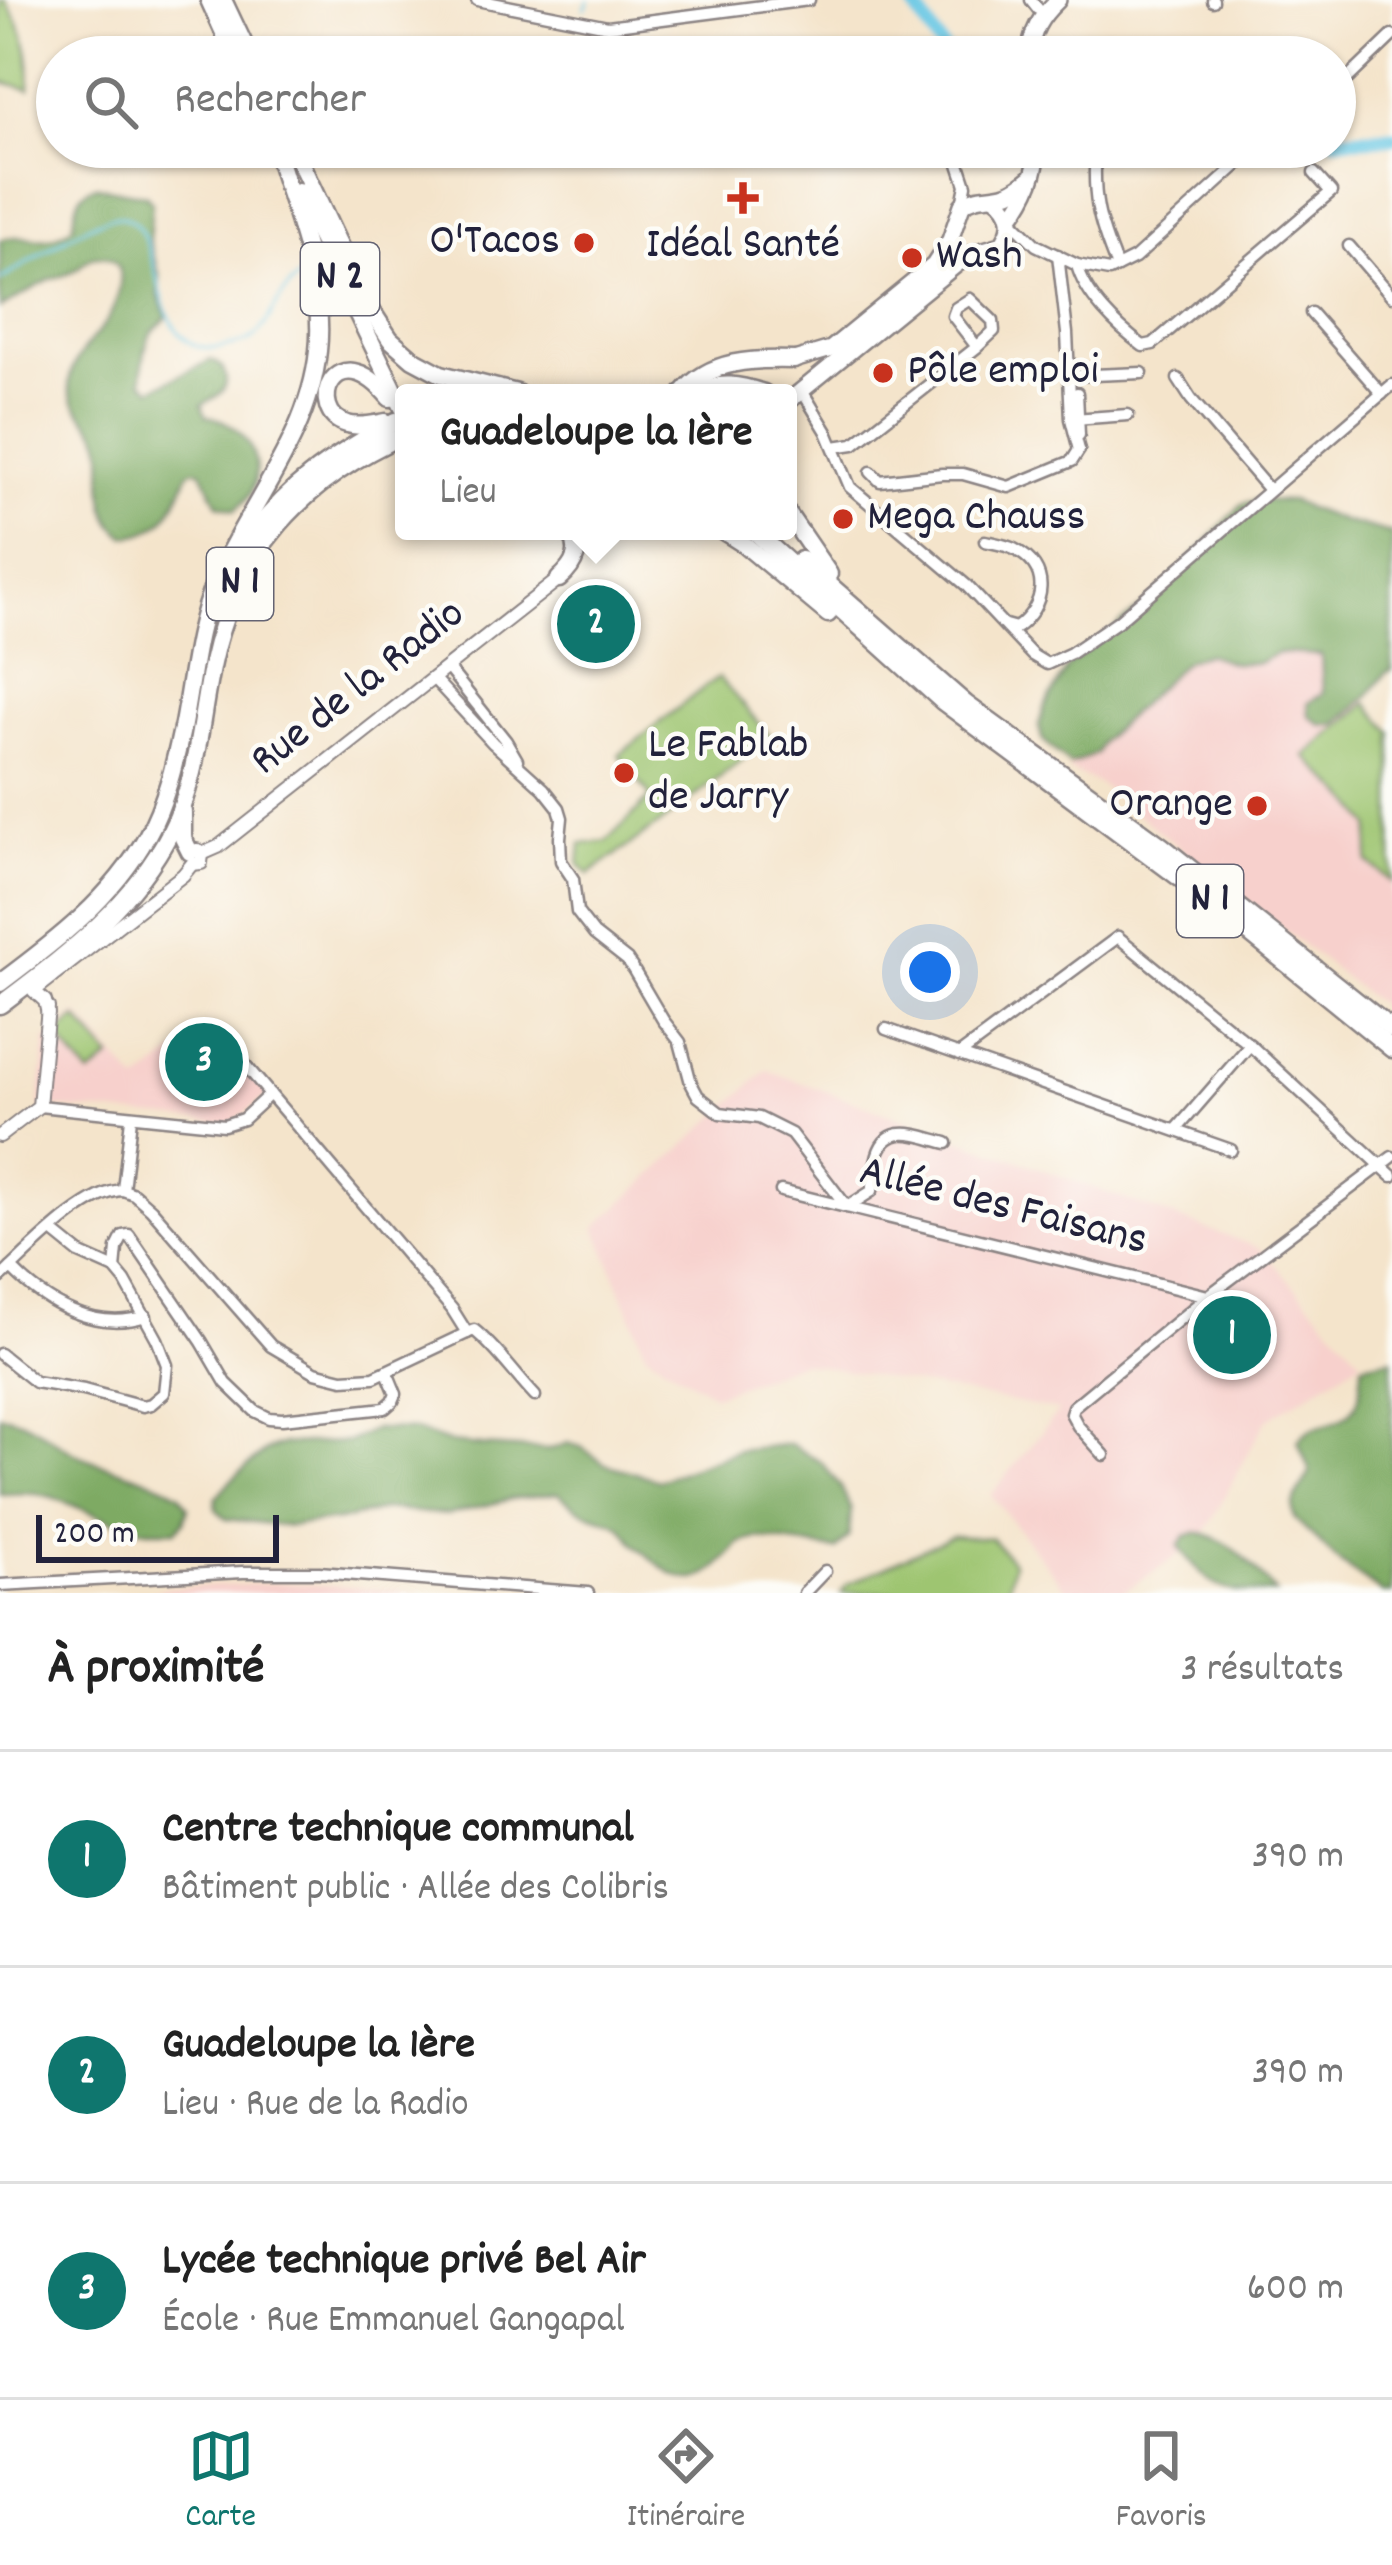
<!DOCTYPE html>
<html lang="fr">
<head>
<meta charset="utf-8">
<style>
  body { margin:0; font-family:Dekko,sans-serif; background:#f6f6f6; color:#222 }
  .scale { position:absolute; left:36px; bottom:30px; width:243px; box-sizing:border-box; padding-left:12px; border:6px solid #22223b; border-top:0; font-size:33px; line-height:42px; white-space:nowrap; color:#22223b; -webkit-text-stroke:9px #fdfcf7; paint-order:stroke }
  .you { position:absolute; left:930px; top:972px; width:42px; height:42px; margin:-30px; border:9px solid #fff; border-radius:50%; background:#1a73e8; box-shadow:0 0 0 18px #1a73e833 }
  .badge { display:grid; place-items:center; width:78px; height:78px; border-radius:50%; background:#0f766e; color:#fff; font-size:39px; font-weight:700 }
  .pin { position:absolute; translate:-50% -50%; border:6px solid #fff; box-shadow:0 3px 12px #0006 }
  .popup { position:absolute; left:395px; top:384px; width:402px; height:156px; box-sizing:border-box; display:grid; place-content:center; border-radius:12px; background:#fff; filter:drop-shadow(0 3px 9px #0005); font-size:39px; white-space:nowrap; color:#767676 }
  .popup b { font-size:45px; color:#222 }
  .popup::after { content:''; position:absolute; left:50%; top:100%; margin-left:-24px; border:24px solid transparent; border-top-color:#fff }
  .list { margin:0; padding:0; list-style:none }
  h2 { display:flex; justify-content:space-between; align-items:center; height:156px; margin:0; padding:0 48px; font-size:51px }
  h2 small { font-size:39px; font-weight:400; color:#767676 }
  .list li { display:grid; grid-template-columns:78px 1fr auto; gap:36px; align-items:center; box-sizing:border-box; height:216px; padding:0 48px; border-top:3px solid #e0e0e0 }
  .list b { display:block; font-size:45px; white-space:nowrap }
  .list p { margin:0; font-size:39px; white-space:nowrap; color:#767676 }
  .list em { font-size:39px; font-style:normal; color:#767676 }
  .icon { flex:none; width:66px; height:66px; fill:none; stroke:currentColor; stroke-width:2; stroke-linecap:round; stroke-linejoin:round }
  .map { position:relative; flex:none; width:1392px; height:1593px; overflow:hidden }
  .search { position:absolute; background:#fff; box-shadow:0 3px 9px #0004; left:36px; right:36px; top:36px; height:132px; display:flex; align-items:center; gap:30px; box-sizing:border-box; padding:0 42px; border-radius:66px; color:#767676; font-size:45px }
  .sheet { height:804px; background:#fff }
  nav { display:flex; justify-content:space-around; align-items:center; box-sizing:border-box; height:168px; border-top:3px solid #e0e0e0; background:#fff; font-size:33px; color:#767676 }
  nav a { display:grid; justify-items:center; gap:6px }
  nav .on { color:#0f766e }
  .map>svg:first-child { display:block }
  .built { fill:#f7d0cc }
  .green { fill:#9ec571; stroke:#607456; stroke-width:3 }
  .forest { fill:#7eaa63; stroke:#50664f; stroke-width:3 }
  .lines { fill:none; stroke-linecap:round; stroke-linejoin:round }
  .stream { stroke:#65c6e3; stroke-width:3 }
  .river { stroke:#65c6e3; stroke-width:15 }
  .minor-casing { stroke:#8b8383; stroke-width:15 }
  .tertiary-casing { stroke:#8b8383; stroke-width:16 }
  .primary-casing { stroke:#8b8383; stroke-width:20 }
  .trunk-casing { stroke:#8b8383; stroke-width:21 }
  .minor { stroke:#fff; stroke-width:10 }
  .tertiary { stroke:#fff; stroke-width:12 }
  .primary { stroke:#fff; stroke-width:15 }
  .trunk { stroke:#fff; stroke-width:16 }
  .poi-dot { fill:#c8321e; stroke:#fdfcf7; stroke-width:4.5 }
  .labels { text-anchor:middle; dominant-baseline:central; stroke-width:9; stroke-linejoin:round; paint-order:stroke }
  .shield { fill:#fdfcf7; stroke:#646373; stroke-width:3 }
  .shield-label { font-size:42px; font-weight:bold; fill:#22223b }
  .poi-label { font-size:45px; fill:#22223b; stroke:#fdfcf7; text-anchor:start }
  .street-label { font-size:45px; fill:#22223b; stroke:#fdfcf7 }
</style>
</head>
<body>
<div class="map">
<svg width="1392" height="1593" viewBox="0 0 1392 1593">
  <rect width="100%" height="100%" fill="#fdfcf7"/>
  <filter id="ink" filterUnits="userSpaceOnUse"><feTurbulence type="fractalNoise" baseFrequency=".00833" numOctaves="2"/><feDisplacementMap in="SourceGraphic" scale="24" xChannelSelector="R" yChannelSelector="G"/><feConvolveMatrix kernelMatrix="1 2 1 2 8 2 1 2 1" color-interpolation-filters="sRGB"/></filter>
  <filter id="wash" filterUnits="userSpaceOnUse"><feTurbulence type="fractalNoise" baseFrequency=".004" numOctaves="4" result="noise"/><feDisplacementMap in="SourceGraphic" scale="48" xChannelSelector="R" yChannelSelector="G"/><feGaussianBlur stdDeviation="2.7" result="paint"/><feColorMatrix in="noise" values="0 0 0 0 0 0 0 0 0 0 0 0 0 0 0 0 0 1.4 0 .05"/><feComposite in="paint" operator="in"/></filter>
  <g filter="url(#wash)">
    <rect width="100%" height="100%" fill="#f4e4cb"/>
    <!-- built -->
    <g class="built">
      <polygon points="1205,634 1333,636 1367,703 1306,756 1355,805 1371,826 1369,862 1392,882 1392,1015 1099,784 1067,769"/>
      <polygon points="77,1014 138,1083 201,1033 214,1028 270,1094 231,1124 39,1106 46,1041"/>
      <polygon points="767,1070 1260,1248 1362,1360 1266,1420 1202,1539 1122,1593 1069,1593 991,1495 1059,1411 801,1362 714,1395 646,1353 596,1227"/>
      <polygon points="284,1583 397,1590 425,1593 151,1593 166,1588"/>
    </g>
    <!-- green -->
    <g class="green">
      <path d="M0 0H5C25 28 32 55 29 89L0 81Z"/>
      <polygon points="719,678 771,737 668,818 589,874 579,864 581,844 607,841 651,797 619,755 707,685"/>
      <polygon points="1367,703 1392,732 1392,882 1368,862 1371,826 1355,805 1305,756"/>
      <polygon points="77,1018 111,1058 90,1076 56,1036"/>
      <polygon points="952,1536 991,1538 1013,1563 1007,1593 841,1593 846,1585"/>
    </g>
    <!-- forest -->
    <g class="forest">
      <path d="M96 186 146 195 152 203 149 241 160 277 158 294 167 316C164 322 158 326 153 331 145 339 142 368 142 381L152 389 211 360C226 365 232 384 218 395 213 399 207 401 202 405L206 416C252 422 276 480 235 510L218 504 202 471 195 469 189 472C176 503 166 535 125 536 96 514 105 483 103 451 101 421 63 409 70 378 74 354 99 336 110 315 119 297 133 256 98 256 87 256 83 265 75 270 67 276 57 276 49 280 32 289 17 299 0 308V240C32 230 45 251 73 225 76 207 76 191 96 186Z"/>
      <polygon points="1258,500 1290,501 1342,521 1392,534 1392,670 1386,673 1368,696 1335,725 1321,725 1309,715 1308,703 1323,693 1321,655 1277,653 1258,663 1233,663 1206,654 1186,660 1101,742 1096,753 1070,765 1042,739 1039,725 1044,708 1068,666 1160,592 1242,504"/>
      <path d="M1392 1358V1593H1382L1342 1564 1294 1518C1288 1498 1303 1490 1310 1472L1298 1441C1313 1418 1343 1430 1356 1404 1363 1392 1359 1377 1363 1364Z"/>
      <path d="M0 1415C36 1420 51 1443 83 1457 115 1470 150 1477 180 1494L188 1507 184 1522 176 1530H147L118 1523 52 1497 35 1493 0 1494Z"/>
      <path d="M374 1429 414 1430 451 1443 482 1446 549 1450 568 1443 581 1447 605 1464 659 1480 738 1450 790 1444 822 1463 840 1486 851 1509 849 1536 836 1550 757 1538 739 1543C699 1593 684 1589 636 1545 629 1539 625 1528 617 1524 606 1518 592 1516 581 1510 573 1506 565 1499 558 1493L511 1499 448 1515 384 1509 347 1519 289 1526 226 1519 216 1509V1497L229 1482 265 1451 283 1444 348 1442Z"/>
      <path d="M1196 1533C1232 1537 1253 1567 1276 1593 1220 1593 1214 1592 1179 1546L1185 1536Z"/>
    </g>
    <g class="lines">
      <!-- stream -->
      <g class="stream">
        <polyline points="585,9 589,0"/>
        <polyline points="579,33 581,57"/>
        <path d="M0 280C27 264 85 222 113 217 172 209 140 355 217 348 228 346 243 345 252 339 266 328 274 307 284 293 289 286 296 280 303 274"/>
      </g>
      <!-- river -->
      <g class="river">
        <polyline points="911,0 948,57"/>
        <polyline points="1335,139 1392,137"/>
      </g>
    </g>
  </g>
  <g filter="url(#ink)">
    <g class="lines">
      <defs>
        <g id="minor">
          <polyline points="477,0 608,26 809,0"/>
          <polyline points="1031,0 1043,15"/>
          <polyline points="1213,0 1213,1"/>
          <polyline points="1341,85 1392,36"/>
          <path d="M1096 147C1092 197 1098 221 1117 267"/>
          <polyline points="956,155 966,185 962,204"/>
          <polyline points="1011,220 1036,245 1077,265 1109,271 1135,258 1244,159 1240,153 1197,147"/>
          <polyline points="1349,246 1392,296"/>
          <polyline points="1058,255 1067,333 1071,419 1079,450"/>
          <path d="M1077 265C1085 296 1117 327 1143 346L1153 344 1331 192 1314 173"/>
          <polyline points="1311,313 1382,394"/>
          <polyline points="1069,376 1142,373"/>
          <polyline points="1178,379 1191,399 1269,490"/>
          <polyline points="801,389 827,432 850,487 966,585 1032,655 1047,664 1071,653 1118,621 1392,385"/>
          <polyline points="1077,393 1079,435"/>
          <polyline points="1074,419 1128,415"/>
          <polyline points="834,447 854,444 977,347 994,331 993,321 970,299 956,308 953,316 977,347"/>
          <polyline points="871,472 880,481 942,474 963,474 1009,487 1072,461 1079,450"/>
          <path d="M985 541C994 543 1006 545 1014 549 1052 568 1046 606 1016 628L1005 625"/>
          <polyline points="447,667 506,741 517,760"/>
          <path d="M434 679 493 743 544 789 559 808 562 818 560 838 561 861 573 879 577 912 594 934 627 960 633 969 663 1020 680 1042 691 1083 698 1096 720 1113 759 1118 791 1134 847 1207 872 1191C874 1181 874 1172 876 1162 884 1119 918 1136 947 1143"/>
          <polyline points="214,1028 452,1309 467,1333"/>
          <polyline points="886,1029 1231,1150"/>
          <polyline points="960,1054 1118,937 1250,1045 1392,1176"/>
          <polyline points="39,1106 224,1125 243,1119 270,1094"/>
          <polyline points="1176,1130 1250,1045"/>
          <polyline points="123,1190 134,1194 151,1209 271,1346 315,1372 343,1379 374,1377 467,1333"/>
          <polyline points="123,1190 131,1118"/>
          <polyline points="781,1191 1208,1296"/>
          <path d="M11 1268C46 1304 95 1332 146 1316"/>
          <polyline points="115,1269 117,1248 123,1236 129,1235 202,1342 226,1383 255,1411 269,1418 282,1419 385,1408 393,1401 396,1394 387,1372"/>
          <path d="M0 1278C28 1253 85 1191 123 1190"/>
          <path d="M467 1333 474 1330C497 1348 514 1374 535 1396"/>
          <polyline points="0,1354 35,1382 84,1390 143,1406 151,1404 164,1393 167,1365 157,1339 125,1281 115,1269 79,1253 53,1232"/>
          <polyline points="1104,1455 1078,1426 1071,1413 1073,1407 1208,1296 1392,1157"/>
          <polyline points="0,1585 243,1572 319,1572 588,1593"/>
          <polyline points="804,1593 825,1571"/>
        </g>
        <g id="tertiary">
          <polyline points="202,854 218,847 559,579"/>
          <polyline points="48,1014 45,1001 34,991 183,875 192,864 201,863 202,854 197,850"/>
          <polyline points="0,1136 39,1106 48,1007"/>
        </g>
        <g id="primary">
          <path d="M1029 57C1031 32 1040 17 1058 0"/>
          <path d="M1011 217C1026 197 1038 172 1037 147"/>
          <path d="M794 360 831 349 934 265 950 240 962 205C977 194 987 198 1003 194 1015 191 1022 184 1032 177"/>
          <path d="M790 400 957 264 973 253 1001 245C1015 227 1013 210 995 197"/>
        </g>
        <g id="trunk">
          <polyline points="209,0 235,57"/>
          <polyline points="223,0 250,57"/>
          <polyline points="293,147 366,302 390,339 413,359 441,374 517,393"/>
          <polyline points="298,191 404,410"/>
          <path d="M683 393C710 359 754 359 794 360"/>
          <path d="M696 393C721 381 739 385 764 393"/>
          <polyline points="788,400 788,402"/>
          <path d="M386 422C374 424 359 428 347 424 305 413 333 330 390 398"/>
          <polyline points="788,514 829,574"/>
          <polyline points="723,531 745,545 828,614"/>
          <polyline points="754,531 942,701 1196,890 1392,1049"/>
          <path d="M239 554C284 487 328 459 396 421"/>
          <polyline points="801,560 966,704 1162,846 1392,1029"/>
          <path d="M559 579C575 565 583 549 569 531"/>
          <polyline points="183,812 183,838 190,852"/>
          <path d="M0 983C55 942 113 898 147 836 166 802 175 762 183 724 192 677 196 626 215 582 249 504 309 438 318 351 326 281 293 212 275 147"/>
          <path d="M0 1005C67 954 132 907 171 831 198 779 200 719 212 663 236 552 303 480 404 435"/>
        </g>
      </defs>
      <!-- minor casing -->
      <use href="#minor" class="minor-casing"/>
      <!-- tertiary casing -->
      <use href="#tertiary" class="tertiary-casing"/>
      <!-- primary casing -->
      <use href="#primary" class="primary-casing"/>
      <!-- trunk casing -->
      <use href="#trunk" class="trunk-casing"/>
      <!-- minor -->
      <use href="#minor" class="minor"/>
      <!-- tertiary -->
      <use href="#tertiary" class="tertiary"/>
      <!-- primary -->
      <use href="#primary" class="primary"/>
      <!-- trunk -->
      <use href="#trunk" class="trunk"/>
    </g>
  </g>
  <!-- markers -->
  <g class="poi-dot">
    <path d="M737 180h12v12h12v12h-12v12h-12v-12h-12v-12h12z"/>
    <circle cx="584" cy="243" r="12"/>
    <circle cx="912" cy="258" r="12"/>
    <circle cx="883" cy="373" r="12"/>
    <circle cx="843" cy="519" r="12"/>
    <circle cx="624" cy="773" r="12"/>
    <circle cx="1257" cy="806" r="12"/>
  </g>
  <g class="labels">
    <!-- shield labels -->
    <g class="shield">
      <rect x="301" y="243" width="78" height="72" rx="9"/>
      <rect x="207" y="548" width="66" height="72" rx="9"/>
      <rect x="1177" y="865" width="66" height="72" rx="9"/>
    </g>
    <g class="shield-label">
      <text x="340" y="279">N 2</text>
      <text x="240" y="584">N 1</text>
      <text x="1210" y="901">N 1</text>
    </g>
    <!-- poi labels -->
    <g class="poi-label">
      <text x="560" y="243" text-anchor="end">O'Tacos</text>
      <text x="743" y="247" text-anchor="middle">Idéal Santé</text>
      <text x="936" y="258">Wash</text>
      <text x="907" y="373">Pôle emploi</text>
      <text x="867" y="519">Mega Chauss</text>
      <text x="648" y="747">Le Fablab<tspan x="648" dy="52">de Jarry</tspan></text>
      <text x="1233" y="806" text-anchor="end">Orange</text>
    </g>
    <!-- street labels -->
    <g class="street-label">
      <text transform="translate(359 689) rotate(-38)">Rue de la Radio</text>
      <text transform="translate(1003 1208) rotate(14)">Allée des Faisans</text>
    </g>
  </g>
</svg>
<div class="scale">200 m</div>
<div class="you"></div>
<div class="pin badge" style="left:1232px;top:1335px">1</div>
<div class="pin badge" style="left:596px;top:624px">2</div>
<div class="popup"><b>Guadeloupe la 1ère</b>Lieu</div>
<div class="pin badge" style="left:204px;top:1062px">3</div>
<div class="search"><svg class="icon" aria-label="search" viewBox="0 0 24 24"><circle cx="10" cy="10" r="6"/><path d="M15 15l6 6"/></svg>Rechercher</div>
</div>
<section class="sheet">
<h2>À proximité<small>3 résultats</small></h2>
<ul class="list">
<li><span class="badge">1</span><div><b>Centre technique communal</b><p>Bâtiment public · Allée des Colibris</p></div><em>390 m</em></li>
<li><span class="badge">2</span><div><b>Guadeloupe la 1ère</b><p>Lieu · Rue de la Radio</p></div><em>390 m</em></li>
<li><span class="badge">3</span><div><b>Lycée technique privé Bel Air</b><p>École · Rue Emmanuel Gangapal</p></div><em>600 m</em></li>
</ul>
</section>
<nav>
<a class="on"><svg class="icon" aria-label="map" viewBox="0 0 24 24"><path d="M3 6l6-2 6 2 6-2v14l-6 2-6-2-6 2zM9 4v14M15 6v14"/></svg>Carte</a>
<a><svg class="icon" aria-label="directions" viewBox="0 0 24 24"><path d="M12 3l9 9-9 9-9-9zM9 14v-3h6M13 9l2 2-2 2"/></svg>Itinéraire</a>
<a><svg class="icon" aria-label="saved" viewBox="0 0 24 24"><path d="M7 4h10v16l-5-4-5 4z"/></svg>Favoris</a>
</nav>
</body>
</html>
